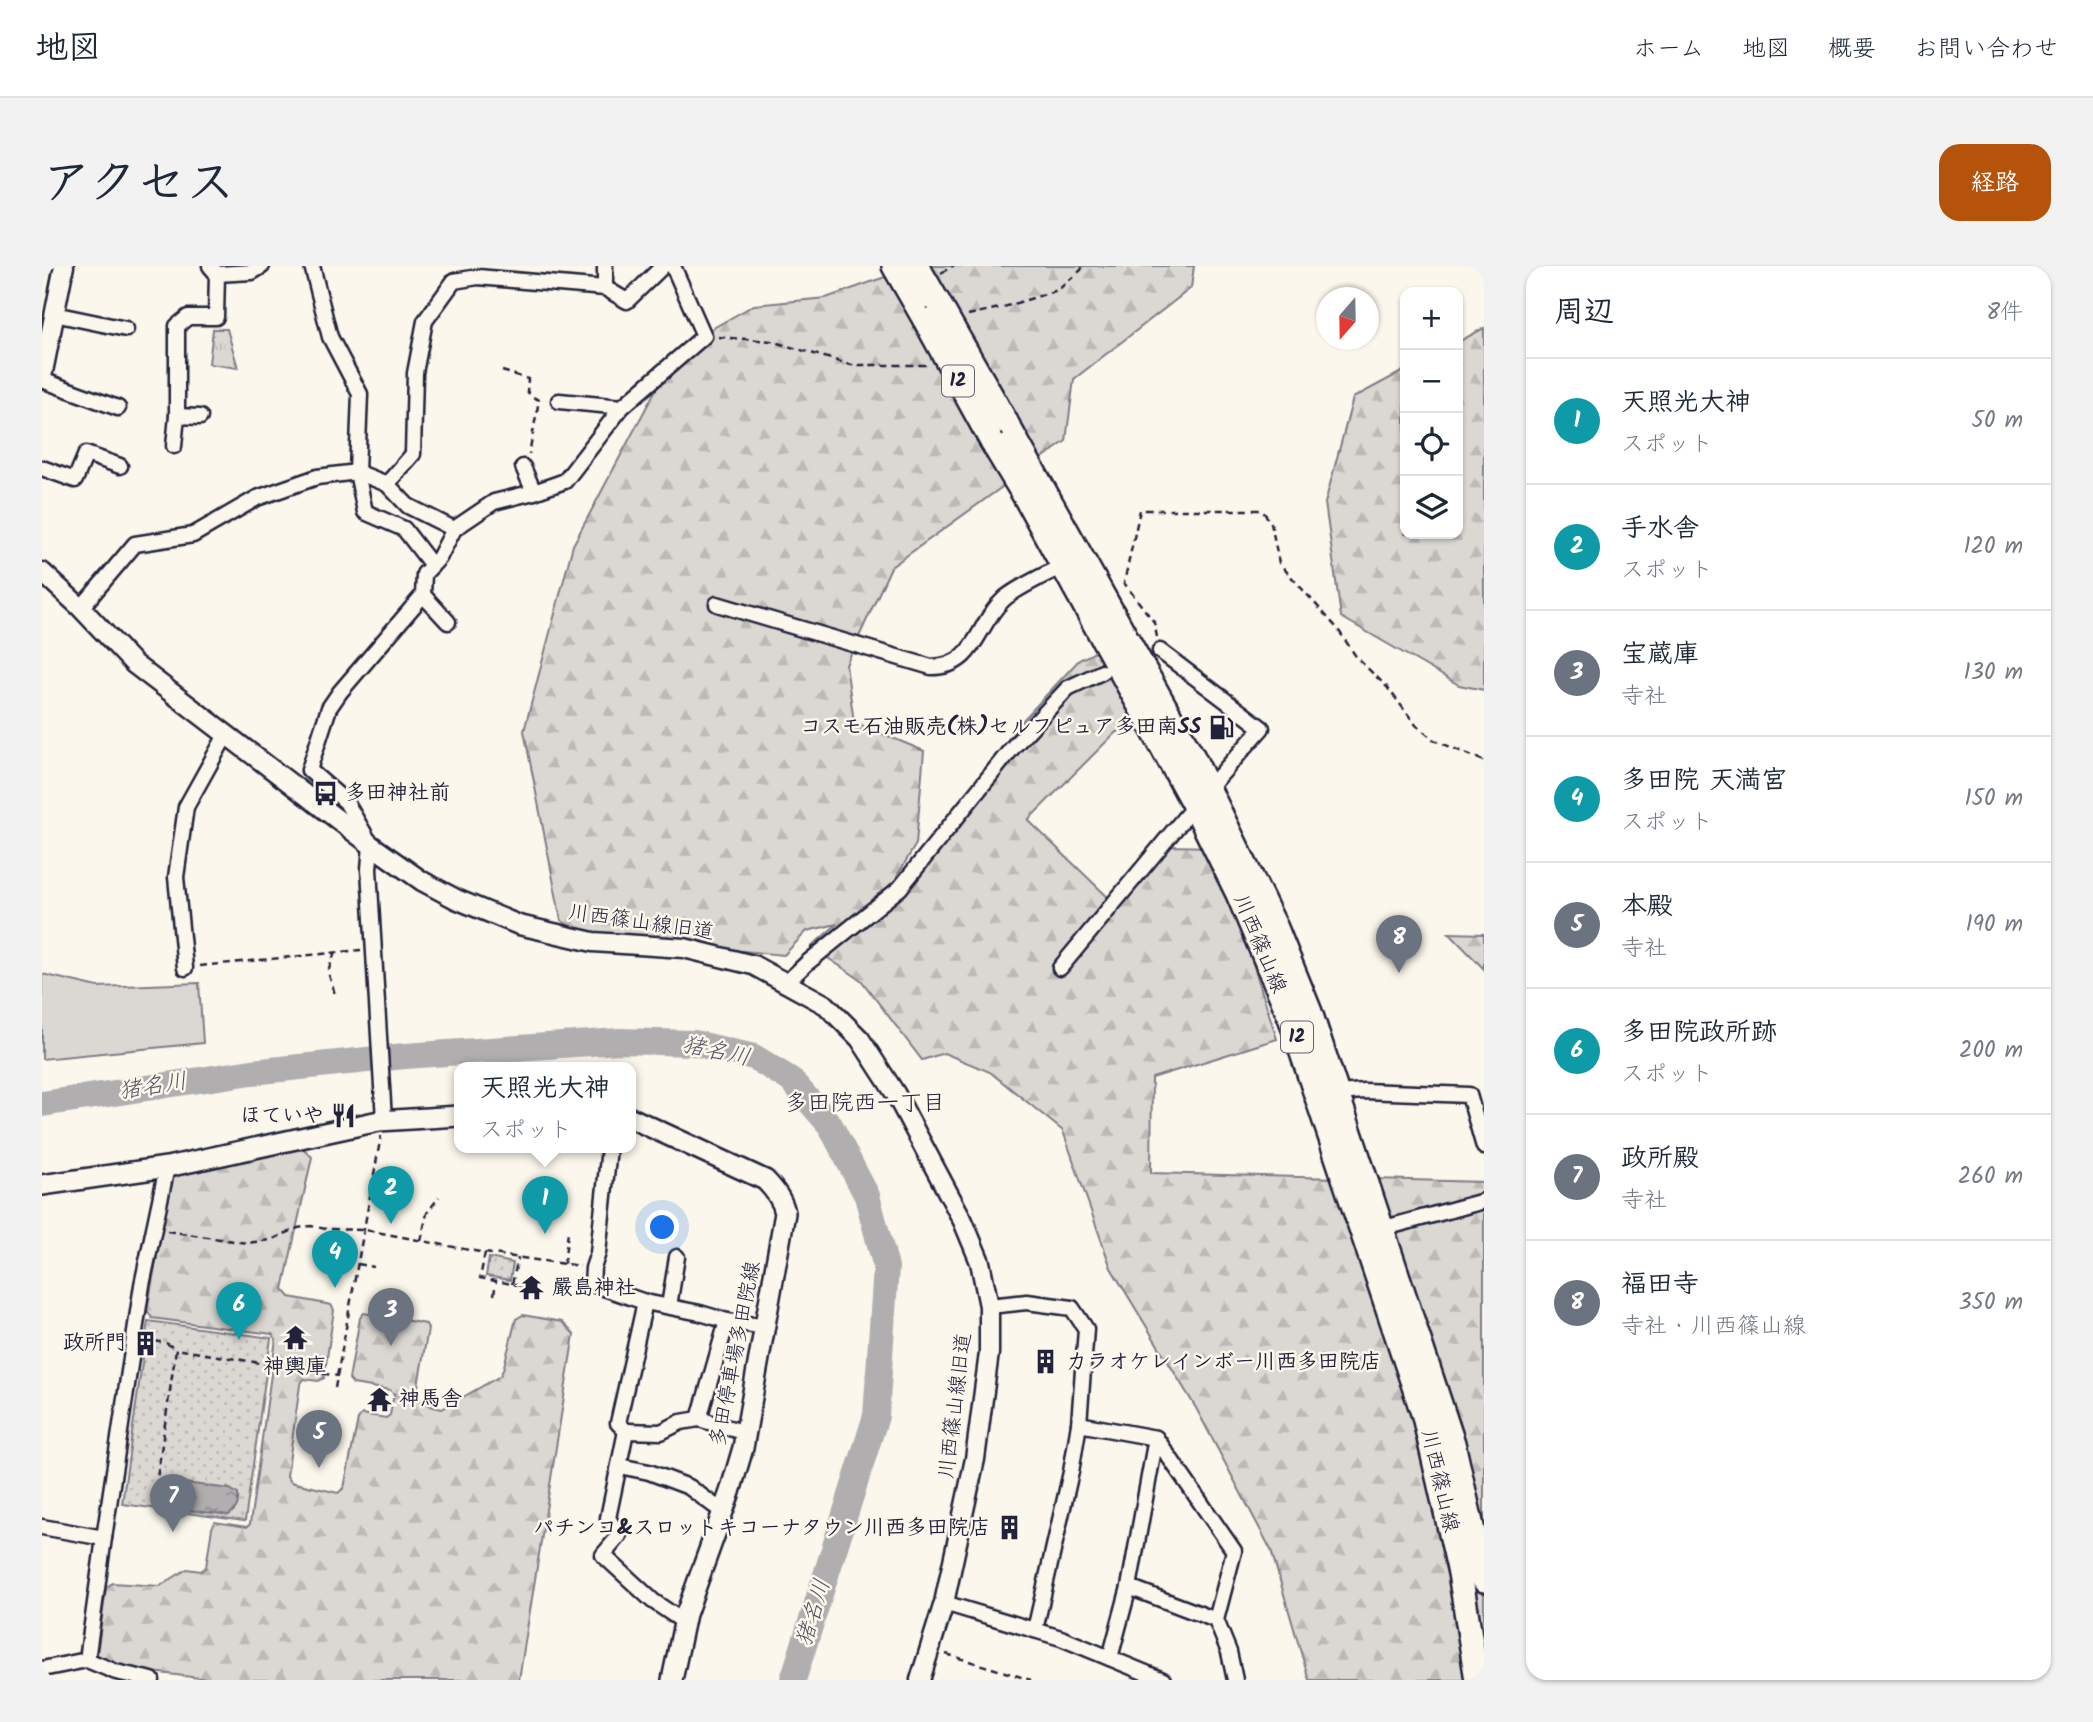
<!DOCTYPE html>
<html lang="ja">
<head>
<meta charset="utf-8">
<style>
  body { margin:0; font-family:Kalam,"Klee One",sans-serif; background:#f2f2f3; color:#1f2937 }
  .controls { position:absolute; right:21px; top:21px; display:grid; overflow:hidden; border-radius:14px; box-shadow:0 2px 5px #0004 }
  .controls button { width:63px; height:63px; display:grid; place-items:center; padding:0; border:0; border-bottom:2px solid #e0e1e3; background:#fff; color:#1f2937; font:35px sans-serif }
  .compass { position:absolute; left:1274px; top:21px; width:63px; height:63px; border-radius:50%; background:#fff; box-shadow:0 2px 5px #0004; rotate:200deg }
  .you { position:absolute; left:621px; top:962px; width:24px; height:24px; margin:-18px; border:5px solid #fff; border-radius:50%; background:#1a73e8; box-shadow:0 0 0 10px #1a73e833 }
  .badge { display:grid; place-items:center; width:46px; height:46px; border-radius:50%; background:#b45309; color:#fff; font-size:23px; font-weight:700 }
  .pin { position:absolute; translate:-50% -58px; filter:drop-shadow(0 2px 4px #0008) }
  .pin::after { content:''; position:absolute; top:37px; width:24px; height:21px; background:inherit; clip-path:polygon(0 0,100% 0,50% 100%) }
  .popup { position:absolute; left:412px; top:796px; width:182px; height:91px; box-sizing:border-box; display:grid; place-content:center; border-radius:14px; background:#fff; filter:drop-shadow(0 2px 5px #0005); font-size:23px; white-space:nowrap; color:#747a83 }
  .popup b { font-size:26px; color:#1f2937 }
  .popup::after { content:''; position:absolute; left:50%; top:100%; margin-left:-14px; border:14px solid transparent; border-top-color:#fff }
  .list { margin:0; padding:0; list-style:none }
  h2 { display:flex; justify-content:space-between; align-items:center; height:91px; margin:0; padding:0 28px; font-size:30px }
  h2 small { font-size:23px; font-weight:400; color:#747a83 }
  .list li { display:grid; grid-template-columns:46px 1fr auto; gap:21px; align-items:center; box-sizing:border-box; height:126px; padding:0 28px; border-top:2px solid #e0e1e3 }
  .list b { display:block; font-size:26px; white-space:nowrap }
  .list p { margin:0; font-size:23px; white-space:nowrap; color:#747a83 }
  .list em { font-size:23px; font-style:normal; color:#747a83 }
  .icon { flex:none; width:38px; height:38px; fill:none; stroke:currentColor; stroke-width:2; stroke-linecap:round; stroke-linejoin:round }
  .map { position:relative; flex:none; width:1442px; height:1414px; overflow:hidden; border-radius:21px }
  header { display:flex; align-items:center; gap:42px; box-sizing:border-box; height:98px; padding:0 35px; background:#fff; border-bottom:2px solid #e0e1e3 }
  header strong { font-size:33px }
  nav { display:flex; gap:38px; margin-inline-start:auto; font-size:24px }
  .intro { display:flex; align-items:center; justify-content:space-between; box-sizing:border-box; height:168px; padding:0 42px }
  h1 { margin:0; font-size:49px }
  .button { padding:18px 32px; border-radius:21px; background:#b45309; color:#fff; font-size:24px; font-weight:700 }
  main { display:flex; gap:42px; padding:0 42px }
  aside { flex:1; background:#fff; border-radius:21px; box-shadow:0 2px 5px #0004 }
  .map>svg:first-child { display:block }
  .grass { fill:#dbd8d3; stroke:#7e7d87; stroke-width:2 }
  .forest { fill:url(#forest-firs); stroke:#7e7d87; stroke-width:2 }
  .park { fill:url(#park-tufts); stroke:#7e7d87; stroke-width:2 }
  .garden { fill:url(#garden-dots); stroke:#7e7d87; stroke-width:2 }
  .water { fill:url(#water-ripples); stroke:#787681; stroke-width:2 }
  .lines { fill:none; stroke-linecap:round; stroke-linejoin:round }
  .river { stroke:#b1aeb0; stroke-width:26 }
  .minor-casing { stroke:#22223b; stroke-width:19 }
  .tertiary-casing { stroke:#22223b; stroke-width:23 }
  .secondary-casing { stroke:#22223b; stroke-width:24 }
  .primary-casing { stroke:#22223b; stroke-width:28 }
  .path { stroke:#22223b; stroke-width:2.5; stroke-dasharray:7 5; stroke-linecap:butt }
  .minor { stroke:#fbf7ec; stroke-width:14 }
  .tertiary { stroke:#fbf7ec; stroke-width:18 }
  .secondary { stroke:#fbf7ec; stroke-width:19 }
  .primary { stroke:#fbf7ec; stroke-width:23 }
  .primary-bridge-casing { stroke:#22223b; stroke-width:28; stroke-linecap:butt }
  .primary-bridge { stroke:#fbf7ec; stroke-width:23 }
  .labels { text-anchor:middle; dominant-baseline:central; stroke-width:5; stroke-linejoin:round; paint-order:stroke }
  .shield { fill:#fbf7ec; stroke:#636270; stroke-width:2 }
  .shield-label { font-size:19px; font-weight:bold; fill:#22223b }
  .poi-label { font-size:21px; font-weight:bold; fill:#22223b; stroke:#fbf7ec; text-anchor:end }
  .street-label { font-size:21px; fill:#22223b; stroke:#fbf7ec }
  .water-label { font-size:23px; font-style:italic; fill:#545364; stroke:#fbf7ec }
  .neighbourhood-label { font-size:23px; fill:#22223b; stroke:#fbf7ec }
</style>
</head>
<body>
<header>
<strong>地図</strong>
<nav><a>ホーム</a><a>地図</a><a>概要</a><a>お問い合わせ</a></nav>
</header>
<div class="intro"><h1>アクセス</h1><a class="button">経路</a></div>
<main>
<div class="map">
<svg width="1442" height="1414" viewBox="0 0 1442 1414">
  <defs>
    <pattern id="forest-firs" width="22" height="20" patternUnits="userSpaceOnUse" patternTransform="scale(1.75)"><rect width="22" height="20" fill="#dbd8d3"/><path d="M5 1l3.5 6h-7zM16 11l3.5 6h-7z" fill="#bcb9b6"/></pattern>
    <pattern id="park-tufts" width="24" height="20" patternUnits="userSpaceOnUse" patternTransform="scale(1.75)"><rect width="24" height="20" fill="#dbd8d3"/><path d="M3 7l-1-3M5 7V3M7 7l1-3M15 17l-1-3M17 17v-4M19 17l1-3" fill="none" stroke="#bcb9b6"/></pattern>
    <pattern id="garden-dots" width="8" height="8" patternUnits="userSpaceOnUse" patternTransform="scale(1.75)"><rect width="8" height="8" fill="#dbd8d3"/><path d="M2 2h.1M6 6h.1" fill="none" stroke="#bcb9b6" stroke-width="1.8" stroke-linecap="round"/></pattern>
    <pattern id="water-ripples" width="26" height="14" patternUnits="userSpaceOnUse" patternTransform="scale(1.75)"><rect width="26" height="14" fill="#b1aeb0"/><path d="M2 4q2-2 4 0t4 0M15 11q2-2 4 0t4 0" fill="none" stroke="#908d90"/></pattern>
  </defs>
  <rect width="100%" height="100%" fill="#fbf7ec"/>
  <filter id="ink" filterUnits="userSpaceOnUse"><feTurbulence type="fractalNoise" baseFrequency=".0143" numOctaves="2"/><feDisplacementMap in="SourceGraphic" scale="14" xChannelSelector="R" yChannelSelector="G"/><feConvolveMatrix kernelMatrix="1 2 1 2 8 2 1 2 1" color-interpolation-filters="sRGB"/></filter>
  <g filter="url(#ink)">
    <!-- grass -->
    <polygon class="grass" points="0,708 56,721 157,717 161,777 0,793"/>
    <!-- forest -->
    <g class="forest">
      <polygon points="874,0 1152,0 1149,22 1032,113 1024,175 849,301 804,399 812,456 882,485 874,578 855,610 869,598 982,453 1037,394 1073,376 1123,464 1074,466 986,554 1073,638 1124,580 1174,581 1235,773 1110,812 1109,907 1442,916 1442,1414 1267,1414 1229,1284 1154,1142 1069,1002 1021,865 948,806 902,787 880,794 819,714 769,681 795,658 765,665 742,689 541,670 519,654 482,465 531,279 636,82 712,39 784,32"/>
      <polygon points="1442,62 1442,424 1417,419 1299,351 1283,237 1311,132 1363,104 1363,268 1416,268 1416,76"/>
      <polygon points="1407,667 1442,668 1442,703"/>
      <polygon points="261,882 270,891 241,1023 248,1031 289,1039 292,1044 282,1112 276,1115 262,1113 258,1119 245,1210 249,1216 296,1227 302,1222 316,1153 320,1148 344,1152 348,1149 352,1128 348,1124 311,1118 307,1113 318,1052 322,1047 384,1058 386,1063 374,1131 388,1140 400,1143 458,1110 461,1104 474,1053 481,1049 520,1056 532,1068 477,1414 173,1414 64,1400 55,1389 64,1322 70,1317 118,1320 145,1303 159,1305 164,1301 170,1262 173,1256 205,1261 208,1258 234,1073 230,1068 110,1052 105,1044 129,915 135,908"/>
    </g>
    <!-- park -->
    <polygon class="park" points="171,63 185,63 196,102 167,98"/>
    <!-- garden -->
    <g class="garden">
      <polygon points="447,992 471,997 468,1014 444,1010"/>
      <polygon points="106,1055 229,1072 203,1255 80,1238"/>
    </g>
    <!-- water -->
    <path class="water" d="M143 1217 188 1223 196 1228C197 1239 195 1242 187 1249L145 1244 137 1240 136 1221Z"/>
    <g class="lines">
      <!-- river -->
      <polyline class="river" points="0,838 210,806 363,790 577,775 652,777 712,791 749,814 788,859 825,930 844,1001 834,1150 751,1414"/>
      <defs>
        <g id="minor">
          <polyline points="168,0 175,8 210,6 220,0"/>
          <polyline points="270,0 288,71 318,128 315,206 323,246 362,263 389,298"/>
          <polyline points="563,22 563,0"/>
          <polyline points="12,48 84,63"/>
          <polyline points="0,114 76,142"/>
          <polyline points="517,135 580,141"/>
          <polyline points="135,150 158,151"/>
          <polyline points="132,180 135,150 135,60 146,51 174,51 175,8"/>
          <polyline points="481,201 492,226"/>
          <polyline points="0,202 33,214 44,188 78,200"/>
          <polyline points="345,218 366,240 412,263"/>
          <polyline points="381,329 406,356"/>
          <path d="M675 338 889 401C935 401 934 358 962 333 974 322 1005 308 1020 300"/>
          <polyline points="39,342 93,278 151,269 215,232 275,211 315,206 345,218 371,188 373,107 383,55 412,15 436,11 563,22 585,35 621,0"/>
          <polyline points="143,702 134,611 144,541 184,469"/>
          <polyline points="1018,702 1167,522 1220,462 1118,385"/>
          <polyline points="745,716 765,697 858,622 971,481 1026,422 1060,406"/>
          <polyline points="1296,827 1322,825 1427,829 1442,881"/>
          <polyline points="342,854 327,603 329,579 304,536 267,504 287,442 298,426 381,329 382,308 397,292 412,263 452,236 492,226 523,215 580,141 662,70 631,0"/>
          <polyline points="567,882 556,987 551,1002 550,1018 603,1036 658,1047 685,1055 724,1061"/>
          <polyline points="1339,963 1442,935"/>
          <polyline points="603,1036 576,1157 584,1165 566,1252 577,1270 561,1289 611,1335 642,1356"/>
          <polyline points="627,1040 635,991"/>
          <polyline points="947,1040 985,1036 1030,1042 1044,1063 1037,1158 1029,1206 993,1364"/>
          <polyline points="657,1153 685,1055"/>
          <polyline points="1037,1158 1114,1172 1192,1285 1174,1354 1187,1386 1193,1414"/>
          <polyline points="584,1165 619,1166 639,1156 657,1153 704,1167"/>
          <polyline points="577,1200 607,1206 647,1221 681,1246"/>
          <polyline points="0,1261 62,1272 45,1394"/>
          <polyline points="62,1272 100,1019 125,901"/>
          <polyline points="1087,1321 1174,1354"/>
          <polyline points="902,1337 1019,1372 1121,1414"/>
          <polyline points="1068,1392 1087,1321 1114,1172"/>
          <polyline points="0,1403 45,1394 74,1406 110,1414"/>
        </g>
        <g id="tertiary">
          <polyline points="0,111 22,0"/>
          <polyline points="0,306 39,342 92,398 329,579 380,615 414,633 477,659 551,676 642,682 711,699 784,739 818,773 853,827 921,955 938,996 947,1040 947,1087 933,1193 902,1337 878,1414"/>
        </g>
        <g id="secondary">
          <path d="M589 852 723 914C732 923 741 935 743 947L701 1182 688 1226 644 1348 630 1414"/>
          <polyline points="0,919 125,901 337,855 417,850"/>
        </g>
        <g id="primary">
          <polyline points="852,0 883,54"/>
          <polyline points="875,0 896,36"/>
          <polyline points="964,156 1151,491 1234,662 1268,746 1411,1177 1442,1314"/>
          <polyline points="950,176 982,229 1152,539 1196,628 1248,751 1382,1150 1418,1307 1435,1414"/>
        </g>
      </defs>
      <!-- minor casing -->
      <use href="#minor" class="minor-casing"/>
      <!-- tertiary casing -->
      <use href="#tertiary" class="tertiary-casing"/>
      <!-- secondary casing -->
      <use href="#secondary" class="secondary-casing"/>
      <!-- primary casing -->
      <use href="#primary" class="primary-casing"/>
      <!-- path -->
      <g class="path">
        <polyline points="899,7 911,0"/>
        <polyline points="926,49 962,41 1016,24 1039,4 1041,0"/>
        <polyline points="676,71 729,75 809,99 883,99 885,96"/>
        <polyline points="460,105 486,113 485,125 489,130 497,134 487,188"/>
        <polyline points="1115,371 1112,356 1082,317 1098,244 1220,244 1229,257 1237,297 1295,362 1315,392 1345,421 1374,459 1392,474 1442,495"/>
        <polyline points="293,686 286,706 293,728"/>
        <polyline points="158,700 319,684"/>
        <polyline points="125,965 205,977 229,974 256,962 269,960 284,963 324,964 443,987 538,1000"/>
        <polyline points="379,975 385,947 397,931"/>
        <polyline points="443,987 438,1012 481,1020"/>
        <polyline points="316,998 332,1001"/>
        <polyline points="522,998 526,966"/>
        <polyline points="470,1018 476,992"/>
        <polyline points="452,1029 454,1015"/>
        <polyline points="112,1075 124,1077 134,1083"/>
        <polyline points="293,1122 339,870"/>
        <polyline points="112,1233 134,1083 296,1110"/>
        <polyline points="904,1388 989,1414"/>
      </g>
      <!-- minor -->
      <use href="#minor" class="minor"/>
      <!-- tertiary -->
      <use href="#tertiary" class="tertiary"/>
      <!-- secondary -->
      <use href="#secondary" class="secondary"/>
      <!-- primary -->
      <use href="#primary" class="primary"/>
      <defs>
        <g id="primary-bridge">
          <polyline points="896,36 964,156"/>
          <polyline points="883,54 950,176"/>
        </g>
      </defs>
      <!-- primary-bridge casing -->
      <use href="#primary-bridge" class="primary-bridge-casing"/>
      <!-- primary-bridge -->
      <use href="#primary-bridge" class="primary-bridge"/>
    </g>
  </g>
  <!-- icons -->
  <defs>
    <symbol id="fuel-bare" viewBox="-9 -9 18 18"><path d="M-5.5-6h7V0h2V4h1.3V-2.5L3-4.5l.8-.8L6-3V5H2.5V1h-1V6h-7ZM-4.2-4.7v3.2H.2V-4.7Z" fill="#22223b" stroke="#fbf7ec" stroke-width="2.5" paint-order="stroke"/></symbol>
    <symbol id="bus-bare" viewBox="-9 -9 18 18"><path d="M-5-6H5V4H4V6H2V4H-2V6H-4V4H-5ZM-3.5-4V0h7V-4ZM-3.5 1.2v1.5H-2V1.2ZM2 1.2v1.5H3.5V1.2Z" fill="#22223b" stroke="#fbf7ec" stroke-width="2.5" paint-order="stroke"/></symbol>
    <symbol id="restaurant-bare" viewBox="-9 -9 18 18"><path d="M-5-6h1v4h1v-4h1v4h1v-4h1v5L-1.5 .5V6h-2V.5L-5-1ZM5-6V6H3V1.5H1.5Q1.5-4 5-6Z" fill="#22223b" stroke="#fbf7ec" stroke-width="2.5" paint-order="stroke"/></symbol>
    <symbol id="temple-bare" viewBox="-9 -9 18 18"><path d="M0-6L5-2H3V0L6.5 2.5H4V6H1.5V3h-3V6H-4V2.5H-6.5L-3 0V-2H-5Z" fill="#22223b" stroke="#fbf7ec" stroke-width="2.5" paint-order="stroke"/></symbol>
    <symbol id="building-bare" viewBox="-9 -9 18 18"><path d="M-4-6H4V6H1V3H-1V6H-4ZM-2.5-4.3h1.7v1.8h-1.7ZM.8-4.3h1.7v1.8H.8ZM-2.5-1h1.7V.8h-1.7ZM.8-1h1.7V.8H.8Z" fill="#22223b" stroke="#fbf7ec" stroke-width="2.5" paint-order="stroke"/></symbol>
  </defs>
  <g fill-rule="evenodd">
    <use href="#fuel-bare" x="1162" y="444" width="35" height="35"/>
    <use href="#bus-bare" x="266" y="510" width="35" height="35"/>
    <use href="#restaurant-bare" x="284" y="832" width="35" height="35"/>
    <use href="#temple-bare" x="472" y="1004" width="35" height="35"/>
    <use href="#temple-bare" x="236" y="1054" width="35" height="35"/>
    <use href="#building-bare" x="86" y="1060" width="35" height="35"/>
    <use href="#building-bare" x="986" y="1078" width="35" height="35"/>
    <use href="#temple-bare" x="320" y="1116" width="35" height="35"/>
    <use href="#building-bare" x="950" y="1244" width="35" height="35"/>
  </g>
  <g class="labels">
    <!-- shield labels -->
    <g class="shield">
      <rect x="900" y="99.5" width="32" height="31" rx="5"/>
      <rect x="1239" y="755.5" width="32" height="31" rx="5"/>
    </g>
    <g class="shield-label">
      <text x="916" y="115">12</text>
      <text x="1255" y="771">12</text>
    </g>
    <!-- poi labels -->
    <g class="poi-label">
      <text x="1159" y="461">コスモ石油販売(株)セルフピュア多田南SS</text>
      <text x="303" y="527" text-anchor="start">多田神社前</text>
      <text x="282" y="850">ほていや</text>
      <text x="510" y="1022" text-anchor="start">嚴島神社</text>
      <text x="84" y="1077">政所門</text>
      <text x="1024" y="1096" text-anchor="start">カラオケレインボー川西多田院店</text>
      <text x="253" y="1101" text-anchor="middle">神輿庫</text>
      <text x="357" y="1133" text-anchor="start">神馬舎</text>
      <text x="948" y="1262">パチンコ&amp;スロットキコーナタウン川西多田院店</text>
    </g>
    <!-- street labels -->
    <g class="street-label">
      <text transform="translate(599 657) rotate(8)">川西篠山線旧道</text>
      <text transform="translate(1217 678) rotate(67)">川西篠山線</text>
      <text transform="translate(694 1088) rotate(-79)">多田停車場多田院線</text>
      <text transform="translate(914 1140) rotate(-83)">川西篠山線旧道</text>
      <text transform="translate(1397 1215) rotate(77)">川西篠山線</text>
    </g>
    <!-- water labels -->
    <g class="water-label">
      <text transform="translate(674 786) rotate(12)">猪名川</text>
      <text transform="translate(111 821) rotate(-9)">猪名川</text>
      <text transform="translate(772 1347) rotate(-73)">猪名川</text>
    </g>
    <!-- neighbourhood labels -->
    <g class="neighbourhood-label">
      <text x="823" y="838">多田院西一丁目</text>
    </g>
  </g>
</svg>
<div class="controls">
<button>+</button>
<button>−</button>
<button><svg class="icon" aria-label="locate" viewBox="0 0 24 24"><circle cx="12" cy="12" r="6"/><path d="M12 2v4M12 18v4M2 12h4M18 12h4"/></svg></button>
<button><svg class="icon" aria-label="layers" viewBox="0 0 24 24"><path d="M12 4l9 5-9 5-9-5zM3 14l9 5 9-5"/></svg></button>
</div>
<svg class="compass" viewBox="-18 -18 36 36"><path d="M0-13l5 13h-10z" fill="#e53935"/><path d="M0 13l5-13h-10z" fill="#747a83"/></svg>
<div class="you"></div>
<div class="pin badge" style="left:503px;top:968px;background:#0f9aa8">1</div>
<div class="popup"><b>天照光大神</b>スポット</div>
<div class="pin badge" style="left:349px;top:958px;background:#0f9aa8">2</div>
<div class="pin badge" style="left:349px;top:1080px;background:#6b7280">3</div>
<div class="pin badge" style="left:293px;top:1022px;background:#0f9aa8">4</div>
<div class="pin badge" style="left:277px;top:1202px;background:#6b7280">5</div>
<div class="pin badge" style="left:197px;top:1074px;background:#0f9aa8">6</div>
<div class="pin badge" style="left:131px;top:1266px;background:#6b7280">7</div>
<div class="pin badge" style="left:1357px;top:707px;background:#6b7280">8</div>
</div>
<aside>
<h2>周辺<small>8件</small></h2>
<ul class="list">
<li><span class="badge" style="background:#0f9aa8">1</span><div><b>天照光大神</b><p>スポット</p></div><em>50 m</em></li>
<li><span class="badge" style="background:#0f9aa8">2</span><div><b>手水舎</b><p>スポット</p></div><em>120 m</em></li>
<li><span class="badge" style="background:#6b7280">3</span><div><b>宝蔵庫</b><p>寺社</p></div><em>130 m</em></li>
<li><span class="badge" style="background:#0f9aa8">4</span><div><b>多田院 天満宮</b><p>スポット</p></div><em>150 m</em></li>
<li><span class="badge" style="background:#6b7280">5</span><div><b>本殿</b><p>寺社</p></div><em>190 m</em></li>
<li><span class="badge" style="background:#0f9aa8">6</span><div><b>多田院政所跡</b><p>スポット</p></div><em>200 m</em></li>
<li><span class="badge" style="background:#6b7280">7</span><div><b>政所殿</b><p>寺社</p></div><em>260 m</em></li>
<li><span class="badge" style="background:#6b7280">8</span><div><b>福田寺</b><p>寺社 · 川西篠山線</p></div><em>350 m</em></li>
</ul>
</aside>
</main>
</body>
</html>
